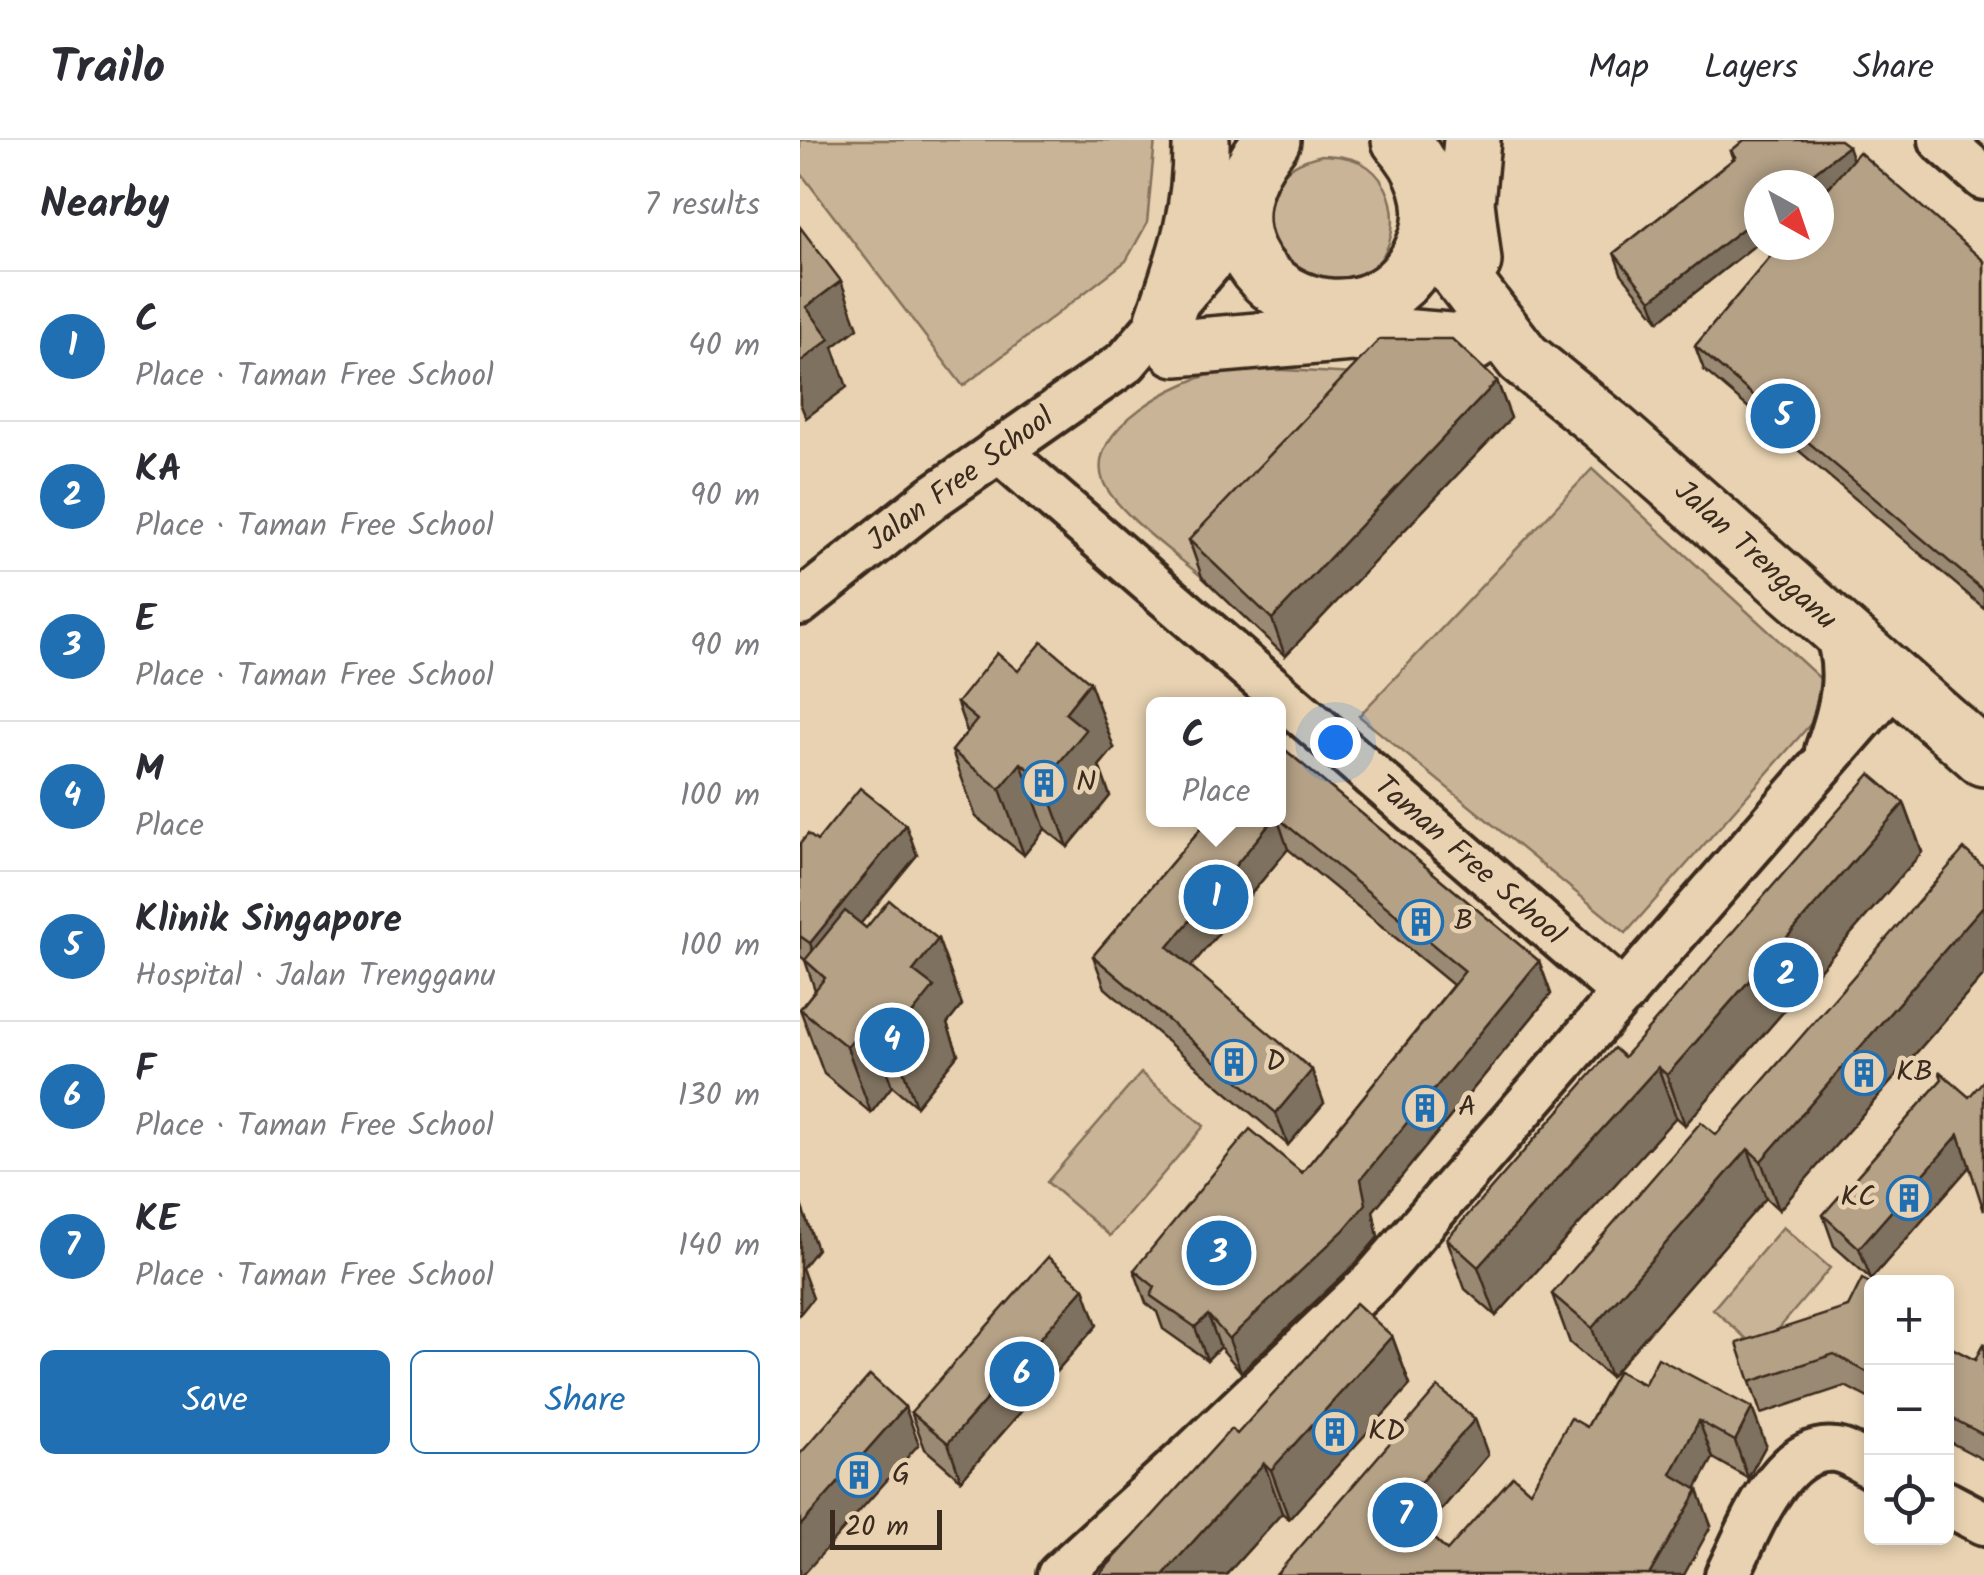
<!DOCTYPE html>
<html lang="en">
<head>
<meta charset="utf-8">
<style>
  body { margin:0; font-family:Kalam,sans-serif; background:#f2f2f3; color:#2b2b33 }
  .controls { position:absolute; right:30px; bottom:30px; display:grid; overflow:hidden; border-radius:15px; box-shadow:0 5px 15px #0003 }
  .controls button { width:90px; height:90px; display:grid; place-items:center; padding:0; border:0; border-bottom:2px solid #e1e1e2; background:#fff; color:#2b2b33; font:50px sans-serif }
  .compass { position:absolute; left:944px; top:30px; width:90px; height:90px; border-radius:50%; background:#fff; box-shadow:0 5px 15px #0003; rotate:140deg }
  .scale { position:absolute; left:30px; bottom:25px; width:112px; box-sizing:border-box; padding-left:10px; border:5px solid #3b2a1e; border-top:0; font-size:28px; line-height:35px; white-space:nowrap; color:#3b2a1e; -webkit-text-stroke:8px #e8d2b1; paint-order:stroke }
  .you { position:absolute; left:535px; top:602px; width:35px; height:35px; margin:-25px; border:8px solid #fff; border-radius:50%; background:#1a73e8; box-shadow:0 0 0 15px #1a73e833 }
  .badge { display:grid; place-items:center; width:65px; height:65px; border-radius:50%; background:#1f6fb2; color:#fff; font-size:32px; font-weight:700 }
  .pin { position:absolute; translate:-50% -50%; border:5px solid #fff; box-shadow:0 2px 10px #0006 }
  .popup { position:absolute; left:346px; top:557px; width:140px; height:130px; box-sizing:border-box; display:grid; place-content:center; border-radius:15px; background:#fff; filter:drop-shadow(0 2px 8px #0005); font-size:32px; white-space:nowrap; color:#7c7c81 }
  .popup b { font-size:38px; color:#2b2b33 }
  .popup::after { content:''; position:absolute; left:50%; top:100%; margin-left:-20px; border:20px solid transparent; border-top-color:#fff }
  .list { margin:0; padding:0; list-style:none }
  h2 { display:flex; justify-content:space-between; align-items:center; height:130px; margin:0; padding:0 40px; font-size:42px }
  h2 small { font-size:32px; font-weight:400; color:#7c7c81 }
  .list li { display:grid; grid-template-columns:65px 1fr auto; gap:30px; align-items:center; box-sizing:border-box; height:150px; padding:0 40px; border-top:2px solid #e1e1e2 }
  .list b { display:block; font-size:38px; white-space:nowrap }
  .list p { margin:0; font-size:32px; white-space:nowrap; color:#7c7c81 }
  .list em { font-size:32px; font-style:normal; color:#7c7c81 }
  .actions { display:flex; gap:20px; padding:30px 40px }
  .actions a { flex:1; padding:22px 0; border:2px solid #1f6fb2; border-radius:15px; text-align:center; font-size:35px; color:#1f6fb2 }
  .actions .main { background:#1f6fb2; color:#fff }
  .icon { flex:none; width:55px; height:55px; fill:none; stroke:currentColor; stroke-width:2; stroke-linecap:round; stroke-linejoin:round }
  .map { position:relative; flex:none; width:1184px; height:1435px; overflow:hidden }
  header { display:flex; align-items:center; gap:60px; box-sizing:border-box; height:140px; padding:0 50px; background:#fff; border-bottom:2px solid #e1e1e2 }
  header strong { font-size:48px }
  nav { display:flex; gap:55px; margin-inline-start:auto; font-size:35px }
  main { display:flex }
  aside { flex:1; background:#fff }
  .map>svg:first-child { display:block }
  .green { fill:#c9b497; stroke:#826f5a; stroke-width:2.5 }
  .lines { fill:none; stroke-linecap:round; stroke-linejoin:round }
  .minor-casing { stroke:#3b2a1e; stroke-width:50 }
  .major-casing { stroke:#3b2a1e; stroke-width:62 }
  .minor { stroke:#e8d2b1; stroke-width:42 }
  .major { stroke:#e8d2b1; stroke-width:55 }
  .wall { fill:#9b8a73; stroke:#3b2a1e; stroke-width:2.5 }
  .shaded-wall { fill:#7e715e; stroke:#3b2a1e; stroke-width:2.5 }
  .building { fill:#b4a186; stroke:#3b2a1e; stroke-width:2.5 }
  .labels { text-anchor:middle; dominant-baseline:central; stroke-width:9; stroke-linejoin:round; paint-order:stroke }
  .street-label { font-size:30px; fill:#3b2a1e; stroke:#e8d2b1 }
  .poi-label { font-size:30px; fill:#3b2a1e; stroke:#e8d2b1; text-anchor:start }
</style>
</head>
<body>
<header>
<strong>Trailo</strong>
<nav><a>Map</a><a>Layers</a><a>Share</a></nav>
</header>
<main>
<aside>
<h2>Nearby<small>7 results</small></h2>
<ul class="list">
<li><span class="badge">1</span><div><b>C</b><p>Place · Taman Free School</p></div><em>40 m</em></li>
<li><span class="badge">2</span><div><b>KA</b><p>Place · Taman Free School</p></div><em>90 m</em></li>
<li><span class="badge">3</span><div><b>E</b><p>Place · Taman Free School</p></div><em>90 m</em></li>
<li><span class="badge">4</span><div><b>M</b><p>Place</p></div><em>100 m</em></li>
<li><span class="badge">5</span><div><b>Klinik Singapore</b><p>Hospital · Jalan Trengganu</p></div><em>100 m</em></li>
<li><span class="badge">6</span><div><b>F</b><p>Place · Taman Free School</p></div><em>130 m</em></li>
<li><span class="badge">7</span><div><b>KE</b><p>Place · Taman Free School</p></div><em>140 m</em></li>
</ul>
<div class="actions"><a class="main">Save</a><a>Share</a></div>
</aside>
<div class="map">
<svg width="1184" height="1435" viewBox="0 0 1184 1435">
  <rect width="100%" height="100%" fill="#e8d2b1"/>
  <filter id="ink" filterUnits="userSpaceOnUse"><feTurbulence type="fractalNoise" baseFrequency=".01" numOctaves="2"/><feDisplacementMap in="SourceGraphic" scale="20" xChannelSelector="R" yChannelSelector="G"/><feConvolveMatrix kernelMatrix="1 2 1 2 8 2 1 2 1" color-interpolation-filters="sRGB"/></filter>
  <g filter="url(#ink)">
    <!-- green -->
    <g class="green">
      <polygon points="0,0 355,0 347,83 326,121 163,246 0,32"/>
      <path d="M522 15C535 16 547 16 560 22 607 46 603 123 552 141 539 145 520 142 506 142L464 94C470 49 473 27 522 15Z"/>
      <path d="M483 230 593 236 402 437C376 415 315 371 303 341 284 289 381 238 422 232 442 229 463 230 483 230Z"/>
      <polygon points="792,329 1037,554 826,793 559,576"/>
      <polygon points="341,933 404,986 310,1096 247,1042"/>
      <polygon points="983,1087 1030,1128 976,1192 949,1201 913,1169"/>
    </g>
    <g class="lines">
      <defs>
        <g id="minor">
          <polyline points="1141,0 1184,38"/>
          <polyline points="198,310 824,854"/>
          <polyline points="0,463 133,357 326,222 440,88"/>
          <path d="M1027 610C1042 569 1052 529 1034 487"/>
          <polyline points="1146,1363 1184,1383"/>
          <polyline points="259,1435 394,1312 573,1141 1095,541"/>
          <path d="M927 1435C948 1395 979 1303 1035 1310 1047 1311 1061 1321 1072 1327"/>
        </g>
        <g id="major">
          <path d="M472 0C359 137 576 242 627 99 640 63 624 26 600 0"/>
          <polyline points="672,0 666,63 673,121"/>
          <polyline points="629,95 723,218 807,286 1184,618"/>
          <path d="M364 180C387 113 402 72 401 0"/>
          <polyline points="376,208 552,193 673,203"/>
        </g>
      </defs>
      <!-- minor casing -->
      <use href="#minor" class="minor-casing"/>
      <!-- major casing -->
      <use href="#major" class="major-casing"/>
      <!-- minor -->
      <use href="#minor" class="minor"/>
      <!-- major -->
      <use href="#major" class="major"/>
    </g>
    <!-- wall -->
    <g class="wall">
      <polygon points="931,11 1053,20 1184,121 1184,468 904,230 895,206 1031,45 859,181 821,133 814,113 934,19"/>
      <polygon points="697,241 711,278 485,516 402,437 389,400"/>
      <polygon points="157,563 314,608 299,626 310,656 268,707 245,689 224,715 176,677 152,611 167,592"/>
      <polygon points="478,604 739,821 751,854 573,1071 578,1097 555,1124 441,1232 420,1207 407,1220 363,1189 357,1172 346,1163 334,1130 502,1033 653,845 488,709 391,826 524,963 488,1005 305,848 293,816 408,680 478,680"/>
      <polygon points="1104,663 1122,712 885,985 876,977 696,1176 665,1149 647,1099 824,917"/>
      <polygon points="17,701 117,715 60,784 66,788 138,799 162,865 147,884 158,914 116,966 92,946 71,973 24,934 0,869 15,850 5,820 0,816 0,704"/>
      <polygon points="1184,727 1184,835 979,1070 966,1058 810,1237 770,1203 752,1154 916,995"/>
      <polygon points="1142,939 1170,1026 1071,1139 1034,1106 1023,1075"/>
      <polygon points="1072,1144 1072,1260 1045,1246 961,1274 950,1242 1048,1167"/>
      <polygon points="297,1185 161,1340 125,1309 111,1272"/>
      <polygon points="592,1196 610,1245 489,1379 482,1373 426,1435 299,1435 437,1294"/>
      <polygon points="1184,1203 1184,1320 1146,1300 1146,1205 1175,1220"/>
      <polygon points="818,1231 966,1305 948,1338 913,1318 896,1349 911,1386 476,1435 688,1315 624,1390 647,1411 730,1351 787,1287"/>
    </g>
    <!-- shaded-wall -->
    <g class="shaded-wall">
      <polygon points="1048,6 1055,26 1019,54 1019,45 998,45"/>
      <polygon points="959,76 959,102 859,181 851,160"/>
      <polygon points="41,141 58,188 33,207 47,247 6,278 0,263 0,222 6,167"/>
      <polygon points="697,241 711,278 485,516 472,479"/>
      <polygon points="290,542 314,608 299,626 310,656 268,707 244,641 265,573"/>
      <polygon points="221,623 245,689 224,715 200,649"/>
      <polygon points="1104,663 1122,712 885,985 867,935"/>
      <polygon points="473,680 478,680 488,709 380,840 368,807"/>
      <polygon points="106,685 117,715 20,833 10,803"/>
      <polygon points="1184,765 1184,835 979,1070 961,1021"/>
      <polygon points="138,799 162,865 147,884 158,914 116,966 92,899 113,831"/>
      <polygon points="739,821 751,854 573,1071 578,1097 555,1124 441,1232 429,1199"/>
      <polygon points="68,880 92,946 71,973 47,907"/>
      <polygon points="858,927 876,977 696,1176 678,1127"/>
      <polygon points="512,930 524,963 488,1005 476,973"/>
      <polygon points="1159,994 1171,1025 1071,1139 1059,1108"/>
      <polygon points="948,1009 966,1058 810,1237 792,1188"/>
      <polygon points="0,1062 17,1109 2,1128 13,1158 0,1174"/>
      <polygon points="284,1148 297,1185 161,1340 148,1303"/>
      <polygon points="408,1175 420,1207 407,1220 395,1187"/>
      <polygon points="592,1196 610,1245 489,1379 471,1330"/>
      <polygon points="105,1267 119,1304 3,1435 0,1435 0,1386"/>
      <polygon points="952,1268 966,1305 948,1338 935,1301"/>
      <polygon points="675,1279 688,1315 612,1404 599,1367"/>
      <polygon points="899,1281 913,1318 884,1371 871,1334"/>
      <polygon points="464,1323 482,1373 426,1435 363,1435"/>
      <polygon points="898,1350 911,1386 884,1435 849,1435"/>
    </g>
    <!-- building -->
    <g class="building">
      <polygon points="944,0 1040,0 1048,6 998,45 959,45 959,76 851,160 814,113 936,17 931,11"/>
      <polygon points="1059,12 1184,121 1184,451 895,206 980,105 1019,105 1019,59"/>
      <polygon points="0,87 41,141 6,167 30,199 0,222"/>
      <polygon points="580,199 652,199 697,241 472,479 389,400"/>
      <polygon points="242,502 290,542 265,573 286,590 244,641 221,623 200,649 152,611 177,580 157,563 197,513 218,531"/>
      <polygon points="478,604 739,821 561,1039 566,1064 543,1091 429,1199 408,1175 395,1187 351,1156 355,1147 334,1130 450,989 502,1033 665,831 478,678"/>
      <polygon points="1070,634 1104,663 867,935 858,927 678,1127 647,1099 814,908 824,917"/>
      <polygon points="60,648 106,685 10,803 0,796 0,704 8,694 17,701"/>
      <polygon points="408,680 473,680 368,807 512,930 476,973 293,816"/>
      <polygon points="1164,709 1184,727 1184,765 961,1021 948,1009 792,1188 752,1154 901,982 916,995"/>
      <polygon points="89,760 138,799 113,831 134,847 92,899 68,880 47,907 0,869 25,838 5,820 45,771 66,788"/>
      <polygon points="1139,931 1169,957 1184,940 1184,1071 1159,994 1059,1108 1023,1075 1142,939"/>
      <polygon points="248,1117 284,1148 148,1303 111,1272"/>
      <polygon points="1062,1139 1072,1144 1072,1235 1034,1214 950,1242 937,1203 1048,1167"/>
      <polygon points="556,1163 592,1196 471,1330 464,1323 363,1435 299,1435 431,1289 437,1294"/>
      <polygon points="1184,1203 1184,1295 1146,1275 1146,1205 1175,1220"/>
      <polygon points="858,1218 952,1268 935,1301 899,1281 871,1334 898,1350 849,1435 476,1435 638,1247 675,1279 599,1367 647,1411 713,1336 730,1351 771,1278 787,1287 818,1231 844,1245"/>
      <polygon points="70,1235 105,1267 0,1386 0,1314"/>
    </g>
  </g>
  <!-- icons -->
  <defs>
    <symbol id="building-ring" viewBox="-11 -11 22 22"><circle r="9.5" fill="#e8d2b1" stroke="#1f6fb2" stroke-width="1.5"/><path d="M-4-6H4V6H1V3H-1V6H-4ZM-2.5-4.3h1.7v1.8h-1.7ZM.8-4.3h1.7v1.8H.8ZM-2.5-1h1.7V.8h-1.7ZM.8-1h1.7V.8H.8Z" fill="#1f6fb2"/></symbol>
  </defs>
  <g fill-rule="evenodd">
    <use href="#building-ring" x="219" y="618" width="50" height="50"/>
    <use href="#building-ring" x="596" y="757" width="50" height="50"/>
    <use href="#building-ring" x="409" y="897" width="50" height="50"/>
    <use href="#building-ring" x="1039" y="908" width="50" height="50"/>
    <use href="#building-ring" x="600" y="943" width="50" height="50"/>
    <use href="#building-ring" x="1084" y="1033" width="50" height="50"/>
    <use href="#building-ring" x="510" y="1267" width="50" height="50"/>
    <use href="#building-ring" x="34" y="1310" width="50" height="50"/>
  </g>
  <g class="labels">
    <!-- street labels -->
    <g class="street-label">
      <text transform="translate(161 340) rotate(-36)">Jalan Free School</text>
      <text transform="translate(955 416) rotate(42)">Jalan Trengganu</text>
      <text transform="translate(669 721) rotate(41)">Taman Free School</text>
    </g>
    <!-- poi labels -->
    <g class="poi-label">
      <text x="276" y="643">N</text>
      <text x="654" y="782">B</text>
      <text x="466" y="922">D</text>
      <text x="1096" y="933">KB</text>
      <text x="658" y="968">A</text>
      <text x="1076" y="1058" text-anchor="end">KC</text>
      <text x="568" y="1292">KD</text>
      <text x="92" y="1335">G</text>
    </g>
  </g>
</svg>
<div class="controls">
<button>+</button>
<button>−</button>
<button><svg class="icon" aria-label="locate" viewBox="0 0 24 24"><circle cx="12" cy="12" r="6"/><path d="M12 2v4M12 18v4M2 12h4M18 12h4"/></svg></button>
</div>
<svg class="compass" viewBox="-18 -18 36 36"><path d="M0-13l5 13h-10z" fill="#e53935"/><path d="M0 13l5-13h-10z" fill="#7c7c81"/></svg>
<div class="scale">20 m</div>
<div class="you"></div>
<div class="pin badge" style="left:416px;top:757px">1</div>
<div class="popup"><b>C</b>Place</div>
<div class="pin badge" style="left:986px;top:835px">2</div>
<div class="pin badge" style="left:419px;top:1113px">3</div>
<div class="pin badge" style="left:92px;top:900px">4</div>
<div class="pin badge" style="left:983px;top:276px">5</div>
<div class="pin badge" style="left:222px;top:1234px">6</div>
<div class="pin badge" style="left:605px;top:1375px">7</div>
</div>
</main>
</body>
</html>
